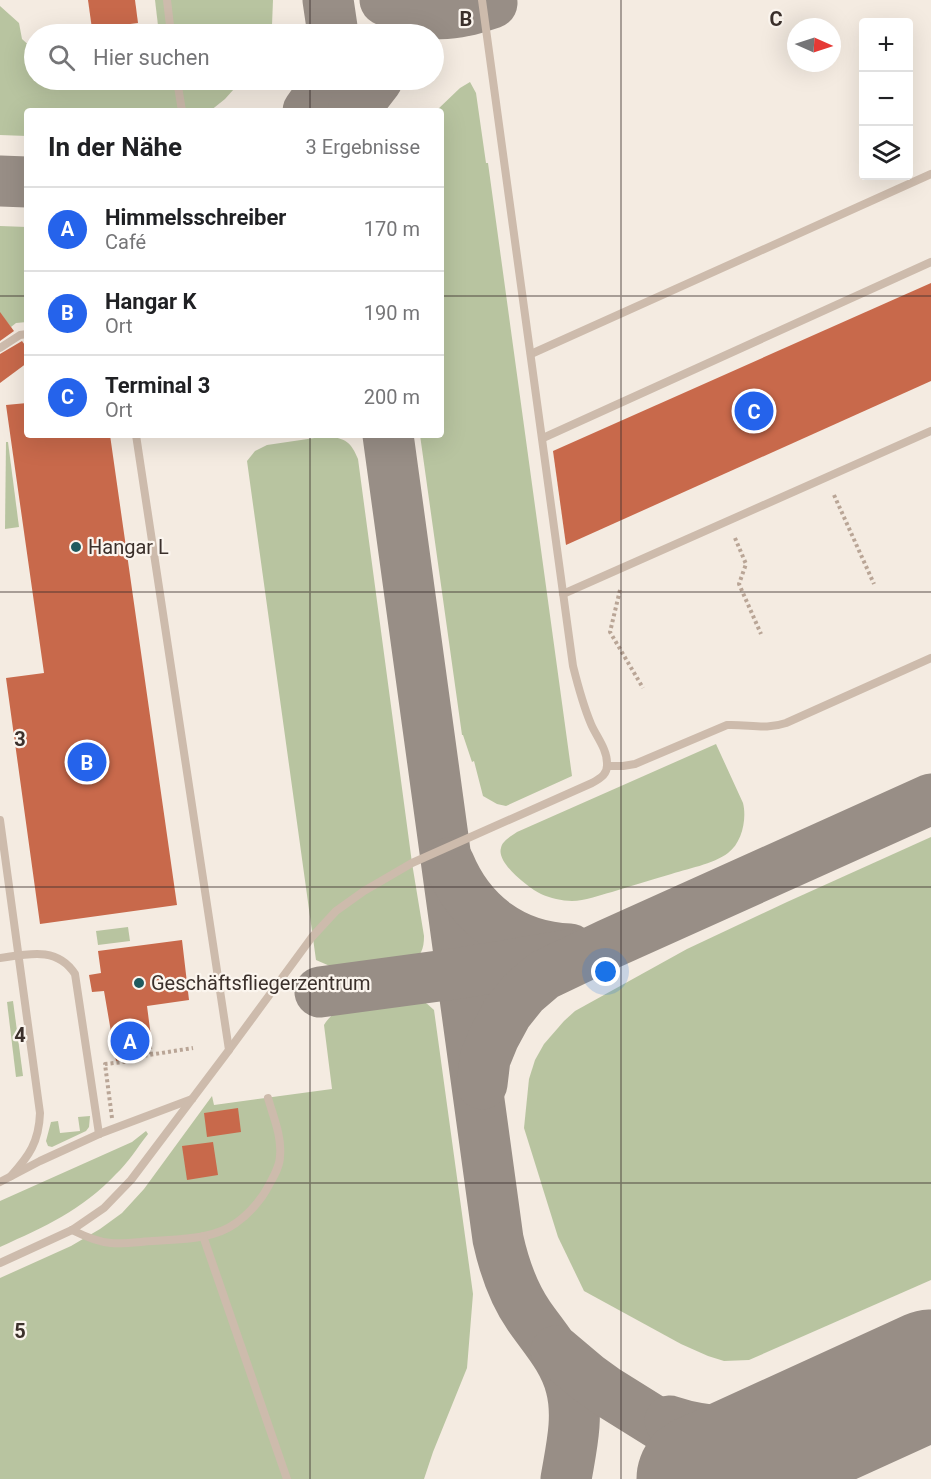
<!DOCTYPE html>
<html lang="de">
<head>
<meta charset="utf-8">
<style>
  body { margin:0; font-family:Roboto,sans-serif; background:#f6f6f6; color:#202124 }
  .controls { position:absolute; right:18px; top:18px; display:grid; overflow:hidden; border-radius:6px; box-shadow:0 6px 24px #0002 }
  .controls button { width:54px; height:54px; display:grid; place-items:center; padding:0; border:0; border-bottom:2px solid #e0e0e0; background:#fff; color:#202124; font:30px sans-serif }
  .compass { position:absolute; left:787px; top:18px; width:54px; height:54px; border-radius:50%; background:#fff; box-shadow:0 6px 24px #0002; rotate:93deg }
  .you { position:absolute; left:606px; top:972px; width:21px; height:21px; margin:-15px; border:4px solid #fff; border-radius:50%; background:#1a73e8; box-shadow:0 0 0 9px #1a73e833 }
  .badge { display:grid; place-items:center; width:39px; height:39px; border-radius:50%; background:#2563eb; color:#fff; font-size:20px; font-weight:700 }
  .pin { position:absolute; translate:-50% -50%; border:3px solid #fff; box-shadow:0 2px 6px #0006 }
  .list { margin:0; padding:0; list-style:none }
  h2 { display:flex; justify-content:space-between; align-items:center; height:78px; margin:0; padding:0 24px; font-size:26px }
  h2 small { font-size:20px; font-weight:400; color:#757577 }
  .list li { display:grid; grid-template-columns:39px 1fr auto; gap:18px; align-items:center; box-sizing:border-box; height:84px; padding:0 24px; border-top:2px solid #e0e0e0 }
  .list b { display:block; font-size:22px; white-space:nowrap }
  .list p { margin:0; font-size:20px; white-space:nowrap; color:#757577 }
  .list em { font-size:20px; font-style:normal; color:#757577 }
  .icon { flex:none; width:33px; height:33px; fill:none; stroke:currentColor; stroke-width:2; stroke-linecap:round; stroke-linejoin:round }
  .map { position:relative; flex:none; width:931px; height:1479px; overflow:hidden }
  .search { position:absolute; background:#fff; box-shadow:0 6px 24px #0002; left:24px; top:24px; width:420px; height:66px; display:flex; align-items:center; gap:15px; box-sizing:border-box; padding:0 21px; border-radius:33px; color:#757577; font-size:22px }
  .panel { position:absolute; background:#fff; box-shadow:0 6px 24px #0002; left:24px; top:108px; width:420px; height:330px; border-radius:6px }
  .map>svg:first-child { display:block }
  .green { fill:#b8c4a0 }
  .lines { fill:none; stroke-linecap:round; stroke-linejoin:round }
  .taxiway { stroke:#988e86; stroke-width:51 }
  .runway { stroke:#988e86; stroke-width:129 }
  .building { fill:#c8694b }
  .path { stroke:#b9a596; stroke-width:4; stroke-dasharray:3 3; stroke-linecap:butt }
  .service { stroke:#cdbbac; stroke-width:8 }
  .grid { fill:none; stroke:#3b302b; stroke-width:1.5; stroke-opacity:0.55 }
  .poi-dot { fill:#1f5a5e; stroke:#fbf5ee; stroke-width:2 }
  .labels { text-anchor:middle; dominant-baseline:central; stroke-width:4.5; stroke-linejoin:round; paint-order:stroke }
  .poi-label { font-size:20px; fill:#3b302b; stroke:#fbf5ee; text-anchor:start }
  .grid-label { font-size:20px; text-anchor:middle; font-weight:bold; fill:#3b302b; stroke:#fbf5ee; stroke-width:4.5; stroke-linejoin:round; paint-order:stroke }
</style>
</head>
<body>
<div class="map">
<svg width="931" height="1479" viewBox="0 0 931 1479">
  <rect width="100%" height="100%" fill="#f4ebe1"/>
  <!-- green -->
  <g class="green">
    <polygon points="155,0 273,0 272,25 269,34 159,34"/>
    <polygon points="0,6 19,23 22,39 34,50 34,80 242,80 225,99 210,111 27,111 27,136 0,135"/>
    <polygon points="470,82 476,93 486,163 488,163 572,776 506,806 497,804 483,796 474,761 472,762 463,735 462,735 420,435 441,435 441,111 436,111 460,88"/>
    <polygon points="0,226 27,227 27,322 16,323 11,327 3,317 0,319"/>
    <path d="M328 436C346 439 351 442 358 459L412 863 424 936C424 949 421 957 409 964L346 973 316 960 247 461 255 451 267 445Z"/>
    <polygon points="6,442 8,442 19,527 5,529"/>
    <path d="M716 744 743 803C747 819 742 843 728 853 714 864 686 869 668 875 650 880 631 886 612 892 599 895 585 901 572 901 562 901 550 898 541 894 529 888 496 863 501 848 502 841 511 836 517 832Z"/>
    <polygon points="931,837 931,1280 749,1360 724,1361 708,1356 681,1344 584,1291 558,1237 524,1128 529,1079 535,1060 544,1044 564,1021 575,1011 687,949 787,902"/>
    <polygon points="128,927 130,941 98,945 96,931"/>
    <path d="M406 997C419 998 425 1001 434 1010L473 1294 467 1368 433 1452 424 1479H0V1278L71 1246 100 1229 122 1213 144 1189 212 1096 214 1105 332 1089 324 1025C338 1000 380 1001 406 997Z"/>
    <polygon points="13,1001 23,1076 16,1077 7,1002"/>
    <polygon points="90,1116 89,1127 86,1131 52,1147 48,1146 46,1141 51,1122 58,1121 60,1133 80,1131 78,1117"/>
    <path d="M146 1131 148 1134C137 1148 128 1163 116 1174 81 1211 46 1226 0 1247V1201L132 1142Z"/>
  </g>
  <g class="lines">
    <!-- taxiway -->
    <g class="taxiway">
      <polyline points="328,0 333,34"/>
      <path d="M385 0C408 13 439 17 464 11 474 9 483 6 492 3"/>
      <polyline points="308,111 320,94 327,80"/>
      <polyline points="353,111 377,80"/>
      <polyline points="0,181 27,182"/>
      <path d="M388 435 498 1239C504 1266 513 1293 529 1316 545 1339 564 1359 571 1387 579 1417 571 1449 566 1479"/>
      <path d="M449 863C470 914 513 947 570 949"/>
      <polyline points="320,992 461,973 568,955"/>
      <polyline points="482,1084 485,1059 494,1037 507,1013 523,993 544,975 609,944 931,799"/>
      <polyline points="556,1351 588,1378 606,1391 747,1479"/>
      <path d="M670 1421C705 1433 760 1436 796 1428 810 1425 824 1420 837 1416"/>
    </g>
    <!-- runway -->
    <polyline class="runway" points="701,1479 931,1374"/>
  </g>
  <!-- building -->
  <g class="building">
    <polygon points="88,0 135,0 138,23 92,29"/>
    <polygon points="931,283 931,381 566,545 553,451"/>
    <polygon points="0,312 14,331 0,341"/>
    <polygon points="22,341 27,348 27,363 0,383 0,354"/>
    <polygon points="27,403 27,435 110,435 177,905 40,924 6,678 44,673 6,405"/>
    <polygon points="182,940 189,1000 147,1006 151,1037 147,1043 134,1044 135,1054 131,1059 116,1061 104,991 92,992 89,975 101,973 98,951"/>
    <polygon points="238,1108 241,1132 207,1137 204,1113"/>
    <polygon points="213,1142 218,1175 187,1180 182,1146"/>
  </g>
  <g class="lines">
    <!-- path -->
    <g class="path">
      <polyline points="834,495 874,584"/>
      <polyline points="735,538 746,564 739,584 761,634"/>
      <polyline points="620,590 610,632 643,688"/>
      <polyline points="149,1040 151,1054"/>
      <polyline points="112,1118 105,1064 133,1061 136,1057 193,1048"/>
    </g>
    <!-- service -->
    <g class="service">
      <polyline points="167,0 171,34"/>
      <polyline points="177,80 182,111"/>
      <polyline points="0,348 20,335 27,334"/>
      <polyline points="531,354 931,174"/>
      <polyline points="543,438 931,262"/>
      <polyline points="563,594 931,431"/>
      <path d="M607 766H623L635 764 727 725C748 724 766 730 786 723L931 658"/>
      <path d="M0 820 40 1113C39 1142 29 1156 11 1176"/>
      <path d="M0 958C28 954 57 946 75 974L99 1134"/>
      <path d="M229 1050 312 937 336 911 364 891 412 863 592 783C601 778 608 774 607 763 607 749 596 736 591 724 583 705 578 686 573 666L482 0"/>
      <polyline points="0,1182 40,1161 99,1134 192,1099"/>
      <path d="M72 1230C84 1236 97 1242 111 1243 124 1244 138 1242 152 1241 179 1239 213 1240 236 1223 249 1214 262 1199 269 1185 274 1176 280 1166 280 1156 282 1136 273 1116 268 1098"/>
      <polyline points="203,1236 287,1479"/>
      <polyline points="0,1263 72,1230 104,1208 131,1180 229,1050 136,435"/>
    </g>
  </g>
  <!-- grid -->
  <path class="grid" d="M310 0V34M621 0V1479M310 80V111M0 296H27M441 296H931M310 435V1479M0 592H931M0 887H931M0 1183H931"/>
  <!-- markers -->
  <g class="poi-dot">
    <circle cx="76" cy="547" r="6"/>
    <circle cx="139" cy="983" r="6"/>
  </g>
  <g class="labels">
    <!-- poi labels -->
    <g class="poi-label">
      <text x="88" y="547">Hangar L</text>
      <text x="151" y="983">Geschäftsfliegerzentrum</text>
    </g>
  </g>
  <g class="grid-label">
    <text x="466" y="26">B</text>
    <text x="776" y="26">C</text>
    <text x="20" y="746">3</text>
    <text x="20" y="1042">4</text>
    <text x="20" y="1338">5</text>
  </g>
</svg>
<div class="controls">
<button>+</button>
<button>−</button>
<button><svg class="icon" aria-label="layers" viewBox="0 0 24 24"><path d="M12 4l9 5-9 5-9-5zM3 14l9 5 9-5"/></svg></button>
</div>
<svg class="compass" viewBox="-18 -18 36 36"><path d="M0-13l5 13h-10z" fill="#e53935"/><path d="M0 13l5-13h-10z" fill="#757577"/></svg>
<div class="you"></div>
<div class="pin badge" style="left:130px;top:1041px">A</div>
<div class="pin badge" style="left:87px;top:762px">B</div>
<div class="pin badge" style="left:754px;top:411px">C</div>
<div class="search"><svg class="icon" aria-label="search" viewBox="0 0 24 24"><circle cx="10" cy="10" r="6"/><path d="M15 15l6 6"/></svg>Hier suchen</div>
<section class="panel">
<h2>In der Nähe<small>3 Ergebnisse</small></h2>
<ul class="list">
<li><span class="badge">A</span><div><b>Himmelsschreiber</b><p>Café</p></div><em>170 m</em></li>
<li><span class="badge">B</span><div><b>Hangar K</b><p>Ort</p></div><em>190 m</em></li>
<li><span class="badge">C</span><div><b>Terminal 3</b><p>Ort</p></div><em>200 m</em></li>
</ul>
</section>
</div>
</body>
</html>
